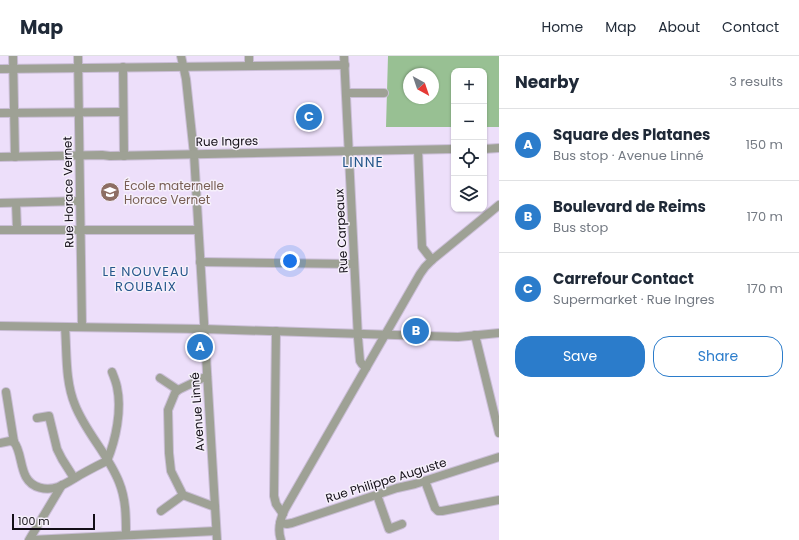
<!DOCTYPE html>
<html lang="en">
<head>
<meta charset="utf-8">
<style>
  body { margin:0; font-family:Poppins,sans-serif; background:#f6f6f7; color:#1f2937 }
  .controls { position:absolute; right:12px; top:12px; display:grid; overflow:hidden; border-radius:8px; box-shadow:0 1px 3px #0004 }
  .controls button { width:36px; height:36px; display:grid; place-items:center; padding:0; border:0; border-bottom:1px solid #e0e1e3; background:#fff; color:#1f2937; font:20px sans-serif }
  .compass { position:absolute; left:403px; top:12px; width:36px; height:36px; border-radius:50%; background:#fff; box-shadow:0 1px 3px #0004; rotate:140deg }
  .scale { position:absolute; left:12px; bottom:10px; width:83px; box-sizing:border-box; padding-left:4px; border:2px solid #130e17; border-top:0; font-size:11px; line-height:14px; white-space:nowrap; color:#130e17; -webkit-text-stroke:3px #f6f0fb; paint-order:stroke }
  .you { position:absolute; left:290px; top:205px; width:14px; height:14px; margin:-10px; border:3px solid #fff; border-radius:50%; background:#1a73e8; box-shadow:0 0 0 6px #1a73e833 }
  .badge { display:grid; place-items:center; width:26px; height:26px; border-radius:50%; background:#2b7ccb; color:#fff; font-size:13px; font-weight:700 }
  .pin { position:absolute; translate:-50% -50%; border:2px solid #fff; box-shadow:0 1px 4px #0006 }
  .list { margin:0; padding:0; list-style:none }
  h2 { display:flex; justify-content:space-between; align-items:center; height:52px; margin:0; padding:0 16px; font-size:17px }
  h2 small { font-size:13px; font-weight:400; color:#747a83 }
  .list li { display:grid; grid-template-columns:26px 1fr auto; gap:12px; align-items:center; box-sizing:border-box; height:72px; padding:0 16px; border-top:1px solid #e0e1e3 }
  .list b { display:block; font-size:15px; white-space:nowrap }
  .list p { margin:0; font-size:13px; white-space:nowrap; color:#747a83 }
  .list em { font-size:13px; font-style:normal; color:#747a83 }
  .actions { display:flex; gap:8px; padding:12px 16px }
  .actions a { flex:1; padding:9px 0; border:1px solid #2b7ccb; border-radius:16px; text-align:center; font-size:14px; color:#2b7ccb }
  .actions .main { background:#2b7ccb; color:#fff }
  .icon { flex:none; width:22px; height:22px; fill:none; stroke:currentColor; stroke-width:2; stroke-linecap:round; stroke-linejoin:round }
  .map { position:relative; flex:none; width:499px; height:484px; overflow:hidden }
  header { display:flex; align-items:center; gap:24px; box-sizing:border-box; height:56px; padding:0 20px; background:#fff; border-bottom:1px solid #e0e1e3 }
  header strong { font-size:19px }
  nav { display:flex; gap:22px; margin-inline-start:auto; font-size:14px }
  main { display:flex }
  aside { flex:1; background:#fff }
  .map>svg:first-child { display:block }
  .pitch { fill:#98c093; fill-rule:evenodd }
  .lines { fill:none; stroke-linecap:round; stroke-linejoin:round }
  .minor-casing { stroke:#cabed6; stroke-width:10 }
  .minor { stroke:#9ea195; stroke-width:8 }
  .labels { text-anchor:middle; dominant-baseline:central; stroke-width:3; stroke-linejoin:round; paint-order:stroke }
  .street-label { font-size:12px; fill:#130e17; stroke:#f6f0fb }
  .education-label { font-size:12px; fill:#785e54; stroke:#f6f0fb; text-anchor:start }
  .neighbourhood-label { font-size:13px; letter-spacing:1px; fill:#25578b; stroke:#f6f0fb }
  .quarter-label { font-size:14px; letter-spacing:1px; fill:#25578b; stroke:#f6f0fb }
</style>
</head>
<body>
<header>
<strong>Map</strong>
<nav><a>Home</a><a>Map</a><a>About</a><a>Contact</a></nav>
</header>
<main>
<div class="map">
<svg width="499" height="484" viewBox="0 0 499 484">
  <rect width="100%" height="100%" fill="#eddffa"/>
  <!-- pitch -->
  <path class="pitch" d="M388 0H499V71H484V15H454V71H386ZM409 18H433V42H409Z"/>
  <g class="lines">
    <defs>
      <g id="minor">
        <polyline points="13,0 15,101"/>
        <polyline points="78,0 82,271"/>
        <polyline points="181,0 186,23 194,98 217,484"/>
        <polyline points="249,0 249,10"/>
        <polyline points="344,0 358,282 360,305 362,308 366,312"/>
        <polyline points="123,11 124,100"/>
        <polyline points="0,13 345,9"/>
        <polyline points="346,37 384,37"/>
        <polyline points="0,57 123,56"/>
        <polyline points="484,93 499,92"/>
        <polyline points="418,94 422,191 432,204"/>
        <polyline points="0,101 102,99 110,100 454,93"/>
        <polyline points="0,147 80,145"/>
        <polyline points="16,147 17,173"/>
        <polyline points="0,174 198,174"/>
        <polyline points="200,206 354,208"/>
        <polyline points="0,270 204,273 458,281 499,277"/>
        <path d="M65 271C67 297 65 325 75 349 86 377 108 398 119 426 126 443 126 461 126 479"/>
        <polyline points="276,275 274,440 276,448 283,458"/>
        <polyline points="475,279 499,377"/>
        <polyline points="207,320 178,334 175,337 168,354 169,397 171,415 183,439 215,451"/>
        <polyline points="160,322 178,334"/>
        <path d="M6 336 14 386C21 395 20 410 26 421 32 432 46 435 58 431 66 428 73 423 80 419 89 414 98 409 107 405 116 383 122 354 117 331 116 326 114 321 112 316"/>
        <polyline points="37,362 49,360 57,393 62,403 74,422"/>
        <polyline points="0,387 10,385 14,386"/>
        <polyline points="425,425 435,452 438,455 442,455 499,444"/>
        <polyline points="377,439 389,473 402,468"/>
        <polyline points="161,455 183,439"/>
        <polyline points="280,467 287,468 292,467 397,432 415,428 499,401"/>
        <polyline points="29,484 62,429"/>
        <polyline points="31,484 216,475"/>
        <path d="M281 484C277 473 280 463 285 453L420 218 425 211 432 204 499 149"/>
      </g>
    </defs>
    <!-- minor casing -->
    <use href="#minor" class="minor-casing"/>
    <!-- minor -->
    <use href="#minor" class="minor"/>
  </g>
  <!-- icons -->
  <defs>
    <symbol id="school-disc" viewBox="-11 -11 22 22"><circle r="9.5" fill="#8d6e63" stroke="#f6f0fb"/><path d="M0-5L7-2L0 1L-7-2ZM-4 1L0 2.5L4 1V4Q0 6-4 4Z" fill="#fff"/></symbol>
  </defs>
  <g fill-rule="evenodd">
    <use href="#school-disc" x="99" y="125" width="22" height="22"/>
  </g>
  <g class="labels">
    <!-- street labels -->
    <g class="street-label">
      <text transform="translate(227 85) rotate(-1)">Rue Ingres</text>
      <text transform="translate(68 136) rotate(-91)">Rue Horace Vernet</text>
      <text transform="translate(341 175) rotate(-93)">Rue Carpeaux</text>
      <text transform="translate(197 356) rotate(-94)">Avenue Linné</text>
      <text transform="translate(386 424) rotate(-17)">Rue Philippe Auguste</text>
    </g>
    <!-- education labels -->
    <g class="education-label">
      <text x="124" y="129">École maternelle<tspan x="124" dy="14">Horace Vernet</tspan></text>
    </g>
    <!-- neighbourhood labels -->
    <g class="neighbourhood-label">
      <text x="146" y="215">LE NOUVEAU<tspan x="146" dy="15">ROUBAIX</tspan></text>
    </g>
    <!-- quarter labels -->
    <g class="quarter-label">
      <text x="363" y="106">LINNE</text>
    </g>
  </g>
</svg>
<div class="controls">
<button>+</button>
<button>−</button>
<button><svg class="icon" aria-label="locate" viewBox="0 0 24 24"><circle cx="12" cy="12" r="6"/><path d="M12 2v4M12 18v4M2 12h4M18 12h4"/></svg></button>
<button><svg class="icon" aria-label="layers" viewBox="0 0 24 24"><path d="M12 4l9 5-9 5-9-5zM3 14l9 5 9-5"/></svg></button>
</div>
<svg class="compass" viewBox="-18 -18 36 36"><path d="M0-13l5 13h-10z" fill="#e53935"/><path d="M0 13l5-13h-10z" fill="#747a83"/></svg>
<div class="scale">100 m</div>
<div class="you"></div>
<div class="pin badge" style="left:200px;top:291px">A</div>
<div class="pin badge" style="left:416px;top:275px">B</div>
<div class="pin badge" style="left:309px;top:61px">C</div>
</div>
<aside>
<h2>Nearby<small>3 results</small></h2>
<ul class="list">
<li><span class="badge">A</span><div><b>Square des Platanes</b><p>Bus stop · Avenue Linné</p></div><em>150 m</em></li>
<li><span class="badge">B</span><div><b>Boulevard de Reims</b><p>Bus stop</p></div><em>170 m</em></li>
<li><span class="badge">C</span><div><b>Carrefour Contact</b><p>Supermarket · Rue Ingres</p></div><em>170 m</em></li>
</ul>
<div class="actions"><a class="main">Save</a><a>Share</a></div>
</aside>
</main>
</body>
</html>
